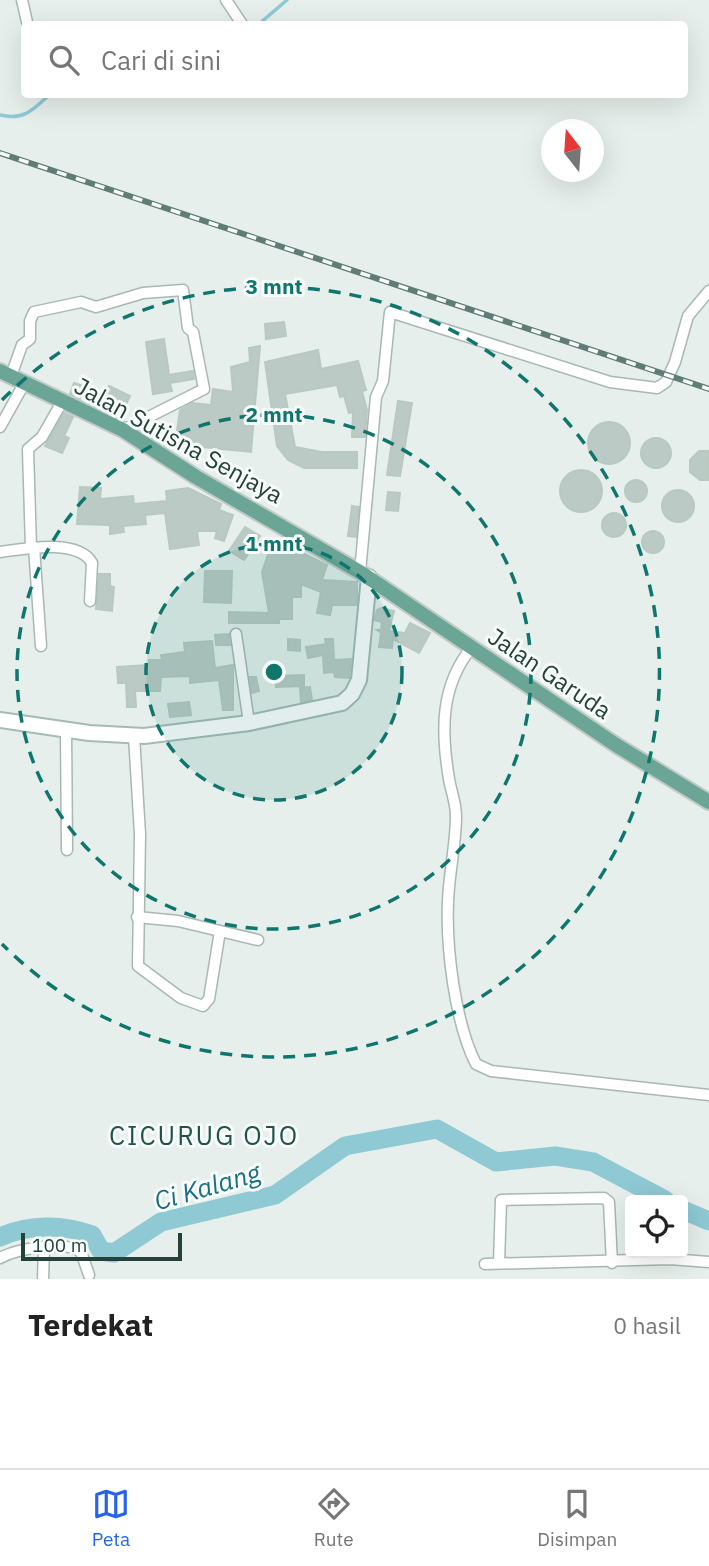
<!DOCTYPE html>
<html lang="id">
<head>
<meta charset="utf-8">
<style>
  body { margin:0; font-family:"IBM Plex Sans",sans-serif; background:#f6f6f6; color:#222 }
  .controls { position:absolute; right:21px; bottom:21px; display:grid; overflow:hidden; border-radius:7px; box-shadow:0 7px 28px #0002 }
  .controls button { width:63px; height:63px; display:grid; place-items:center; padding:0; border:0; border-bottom:2px solid #e0e0e0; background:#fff; color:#222; font:35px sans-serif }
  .compass { position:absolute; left:541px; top:119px; width:63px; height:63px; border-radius:50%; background:#fff; box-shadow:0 7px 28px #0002; rotate:343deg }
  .scale { position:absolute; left:21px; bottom:18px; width:161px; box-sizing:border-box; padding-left:7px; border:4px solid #24423a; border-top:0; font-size:19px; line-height:24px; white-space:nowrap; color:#24423a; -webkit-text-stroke:5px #f7fbf9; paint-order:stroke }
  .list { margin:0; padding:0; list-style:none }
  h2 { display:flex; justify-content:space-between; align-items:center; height:91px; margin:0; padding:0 28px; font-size:30px }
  h2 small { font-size:23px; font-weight:400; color:#767676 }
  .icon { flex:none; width:38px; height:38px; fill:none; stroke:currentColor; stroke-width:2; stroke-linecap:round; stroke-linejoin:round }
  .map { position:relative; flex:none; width:709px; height:1279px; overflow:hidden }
  .search { position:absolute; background:#fff; box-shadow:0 7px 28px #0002; left:21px; right:21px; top:21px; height:77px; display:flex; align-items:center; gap:18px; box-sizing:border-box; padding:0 24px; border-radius:7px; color:#767676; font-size:26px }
  .sheet { height:189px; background:#fff }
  nav { display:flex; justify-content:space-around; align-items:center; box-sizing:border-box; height:98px; border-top:2px solid #e0e0e0; background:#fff; font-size:19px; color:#767676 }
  nav a { display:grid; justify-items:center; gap:4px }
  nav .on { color:#2563eb }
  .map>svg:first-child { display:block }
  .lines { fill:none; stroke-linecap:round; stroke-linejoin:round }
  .stream { stroke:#8ec9d4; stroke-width:3.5 }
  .river { stroke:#8ec9d4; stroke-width:19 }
  .building { fill:#bbcac4; stroke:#b8c9c2; stroke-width:2 }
  .street-casing { stroke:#a8b8b2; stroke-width:13 }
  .secondary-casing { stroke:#a4bbb3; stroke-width:18 }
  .primary-casing { stroke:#c2cac8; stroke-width:18 }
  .street { stroke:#fff; stroke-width:10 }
  .secondary { stroke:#fff; stroke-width:14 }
  .primary { stroke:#6aa596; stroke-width:14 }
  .rail-casing { stroke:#5f7d75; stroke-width:6 }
  .rail { stroke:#f7fbf9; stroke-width:3.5; stroke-dasharray:10; stroke-linecap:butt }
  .ring { fill:none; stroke:#0f766e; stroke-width:3.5; stroke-dasharray:12 9 }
  .labels { text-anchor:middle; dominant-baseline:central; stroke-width:6; stroke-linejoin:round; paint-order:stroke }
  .street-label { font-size:24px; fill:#24423a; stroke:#f7fbf9 }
  .neighbourhood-label { font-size:26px; letter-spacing:2px; fill:#1f5548; stroke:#f7fbf9 }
  .water-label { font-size:26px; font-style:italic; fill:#1c6f80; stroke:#f7fbf9 }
  .centre { fill:#0f766e; stroke:#f7fbf9; stroke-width:3.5 }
  .ring-label { font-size:21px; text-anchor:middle; font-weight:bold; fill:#0f766e; stroke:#f7fbf9; stroke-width:6; stroke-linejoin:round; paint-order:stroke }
</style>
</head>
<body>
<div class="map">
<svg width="709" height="1279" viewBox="0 0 709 1279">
  <rect width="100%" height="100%" fill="#e6efeb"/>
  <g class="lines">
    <!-- stream -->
    <g class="stream">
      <polyline points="259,24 287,0"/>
      <path d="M0 115C24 121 34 109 50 94"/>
    </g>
    <!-- river -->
    <g class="river">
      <polyline points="683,1210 709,1221"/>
      <path d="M0 1237C29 1224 63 1224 92 1235L101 1251 114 1253 161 1222 275 1195 345 1146 437 1129 496 1162 555 1156 593 1162 665 1200"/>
    </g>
  </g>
  <!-- building -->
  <g class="building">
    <polygon points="284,322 286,336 266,339 265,324"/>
    <polygon points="164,339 169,375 193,371 194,379 170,383 172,391 153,394 146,342"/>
    <polygon points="260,346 251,452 183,445 184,439 176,438 180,410 192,403 211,405 213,389 233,392 231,367 250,362 249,348"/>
    <polygon points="318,350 321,369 358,361 366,390 362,391 367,410 365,437 352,437 353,412 349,413 344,396 340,397 337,385 285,394 295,447 322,452 357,452 357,468 304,468 288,460 277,446 265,362"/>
    <polygon points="74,383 83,386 80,399 70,394"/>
    <polygon points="109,386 130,396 122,413 101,403"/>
    <polygon points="398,401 412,403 400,476 387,475"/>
    <polygon points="64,413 73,417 64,436 69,438 62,453 45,446"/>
    <circle cx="609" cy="443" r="21"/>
    <circle cx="656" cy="453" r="15"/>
    <polygon points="699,451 709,451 709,480 700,480 690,472 690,460"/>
    <circle cx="581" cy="491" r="21"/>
    <circle cx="636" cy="491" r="11"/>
    <polygon points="80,487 101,488 100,499 133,496 134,504 167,501 166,491 188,488 221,504 219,510 233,515 224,541 215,538 217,531 197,531 199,545 170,549 165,513 145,515 146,524 123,526 124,532 110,534 110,525 77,524"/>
    <circle cx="678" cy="506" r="16"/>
    <polygon points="388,492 400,493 398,511 386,510"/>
    <polygon points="352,506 359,507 356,537 348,536"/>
    <circle cx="614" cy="525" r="12"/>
    <polygon points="245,527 260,536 244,560 229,551"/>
    <circle cx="653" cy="542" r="11"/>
    <polygon points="271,546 291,552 292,548 327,565 322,580 357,582 357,605 332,605 330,615 317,613 321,592 301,584 301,597 292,597 292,619 279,619 279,623 229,623 229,612 269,613 262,572"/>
    <polygon points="205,571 232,571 231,603 204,602"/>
    <polygon points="99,574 110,574 110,586 114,587 112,611 96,609"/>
    <polygon points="381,608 394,611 389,631 405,633 410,623 430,633 419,653 393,639 392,648 379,647 381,633 377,630 381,630 382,622 374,620 377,610"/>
    <polygon points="229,634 230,645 216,645 215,635"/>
    <polygon points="288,639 300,640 300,651 288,650"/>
    <polygon points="325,639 333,639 334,660 351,659 349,678 335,677 334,672 324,673 323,655 308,658 306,647 326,644"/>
    <polygon points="212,641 215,668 233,665 233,710 223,710 219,680 190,683 190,676 161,677 160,691 135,691 136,707 127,707 126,683 118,683 117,667 149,665 149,660 162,660 161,655 185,652 184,643"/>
    <polygon points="304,675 304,686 276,687 275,676"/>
    <polygon points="250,677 256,677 259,691 252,693"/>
    <polygon points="310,687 312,700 301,702 300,688"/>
    <polygon points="189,702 191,715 170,717 168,704"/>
  </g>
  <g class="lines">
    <defs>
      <g id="street">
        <polyline points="22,0 27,22"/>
        <polyline points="226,0 242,24"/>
        <polyline points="11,376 22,345 30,339 30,321 34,312 81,302 96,307 143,293 183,290 188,328 193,332 204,389 123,430"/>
        <polyline points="0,427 25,382"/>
        <polyline points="34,547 41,646"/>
        <polyline points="31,548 28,449 42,437 63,400"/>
        <path d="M0 552C23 549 78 538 92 563L90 601"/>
        <polyline points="360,572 376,397 383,381 390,312 610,382 657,388 666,382 675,362 688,316 709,291"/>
        <polyline points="236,634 249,723"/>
        <path d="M472 647C440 686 441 731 449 779 451 791 456 803 456 816 456 844 449 873 448 901 446 948 455 1023 476 1064L491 1071 709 1095"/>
        <polyline points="66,730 67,850"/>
        <polyline points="134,736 140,834 138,966 181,998 203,1006 209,999 220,931 258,940"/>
        <polyline points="137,917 178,921 220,931"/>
        <path d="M0 1258C16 1249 66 1240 81 1252L89 1275"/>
        <polyline points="499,1263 501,1200 604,1198 609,1202 612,1263"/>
        <polyline points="485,1264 670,1259 709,1262"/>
        <polyline points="43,1279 44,1249"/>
      </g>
      <polyline id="secondary" points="0,720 89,733 144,736 249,723 342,703 352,694 359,680 369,577"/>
      <polyline id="primary" points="0,371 123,430 196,477 360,572 616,745 709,802"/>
    </defs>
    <!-- street casing -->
    <use href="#street" class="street-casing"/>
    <!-- secondary casing -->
    <use href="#secondary" class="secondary-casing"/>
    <!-- primary casing -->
    <use href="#primary" class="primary-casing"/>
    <!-- street -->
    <use href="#street" class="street"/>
    <!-- secondary -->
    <use href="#secondary" class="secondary"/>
    <!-- primary -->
    <use href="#primary" class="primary"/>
    <defs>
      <polyline id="rail" points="0,153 709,389"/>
    </defs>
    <!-- rail casing -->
    <use href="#rail" class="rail-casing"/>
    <!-- rail -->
    <use href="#rail" class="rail"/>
  </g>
  <!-- distance rings -->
  <circle cx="274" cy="672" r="128" fill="#0f766e" fill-opacity=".12"/>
  <g class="ring">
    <circle cx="274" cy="672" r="128"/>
    <circle cx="274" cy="672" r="257"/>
    <path d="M2 400A385 385 0 1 1 2 944"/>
  </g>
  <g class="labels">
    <!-- street labels -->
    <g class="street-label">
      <text transform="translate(179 440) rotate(29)">Jalan Sutisna Senjaya</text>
      <text transform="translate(550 673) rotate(34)">Jalan Garuda</text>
    </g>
    <!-- neighbourhood labels -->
    <g class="neighbourhood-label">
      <text x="204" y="1135">CICURUG OJO</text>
    </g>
    <!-- water labels -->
    <g class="water-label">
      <text transform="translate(207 1186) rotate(-16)">Ci Kalang</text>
    </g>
  </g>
  <circle cx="274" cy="672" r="10" class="centre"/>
  <g class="ring-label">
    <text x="274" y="294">3 mnt</text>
    <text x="274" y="422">2 mnt</text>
    <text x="274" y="551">1 mnt</text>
  </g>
</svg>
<div class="controls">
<button><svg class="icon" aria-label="locate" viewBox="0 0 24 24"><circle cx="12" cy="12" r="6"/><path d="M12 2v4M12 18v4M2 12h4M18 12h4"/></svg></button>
</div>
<svg class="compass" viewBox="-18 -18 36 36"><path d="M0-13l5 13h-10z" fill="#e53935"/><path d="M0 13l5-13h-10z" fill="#767676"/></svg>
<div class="scale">100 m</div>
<div class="search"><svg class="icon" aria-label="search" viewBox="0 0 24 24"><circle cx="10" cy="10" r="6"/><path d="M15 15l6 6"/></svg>Cari di sini</div>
</div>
<section class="sheet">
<h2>Terdekat<small>0 hasil</small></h2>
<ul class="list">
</ul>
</section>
<nav>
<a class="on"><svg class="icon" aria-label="map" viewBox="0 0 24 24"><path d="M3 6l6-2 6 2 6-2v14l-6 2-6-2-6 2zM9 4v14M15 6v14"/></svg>Peta</a>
<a><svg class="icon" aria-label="directions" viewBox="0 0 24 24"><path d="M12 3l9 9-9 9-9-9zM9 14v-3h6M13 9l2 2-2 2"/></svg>Rute</a>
<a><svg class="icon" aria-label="saved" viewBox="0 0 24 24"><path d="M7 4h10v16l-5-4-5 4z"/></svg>Disimpan</a>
</nav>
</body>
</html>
